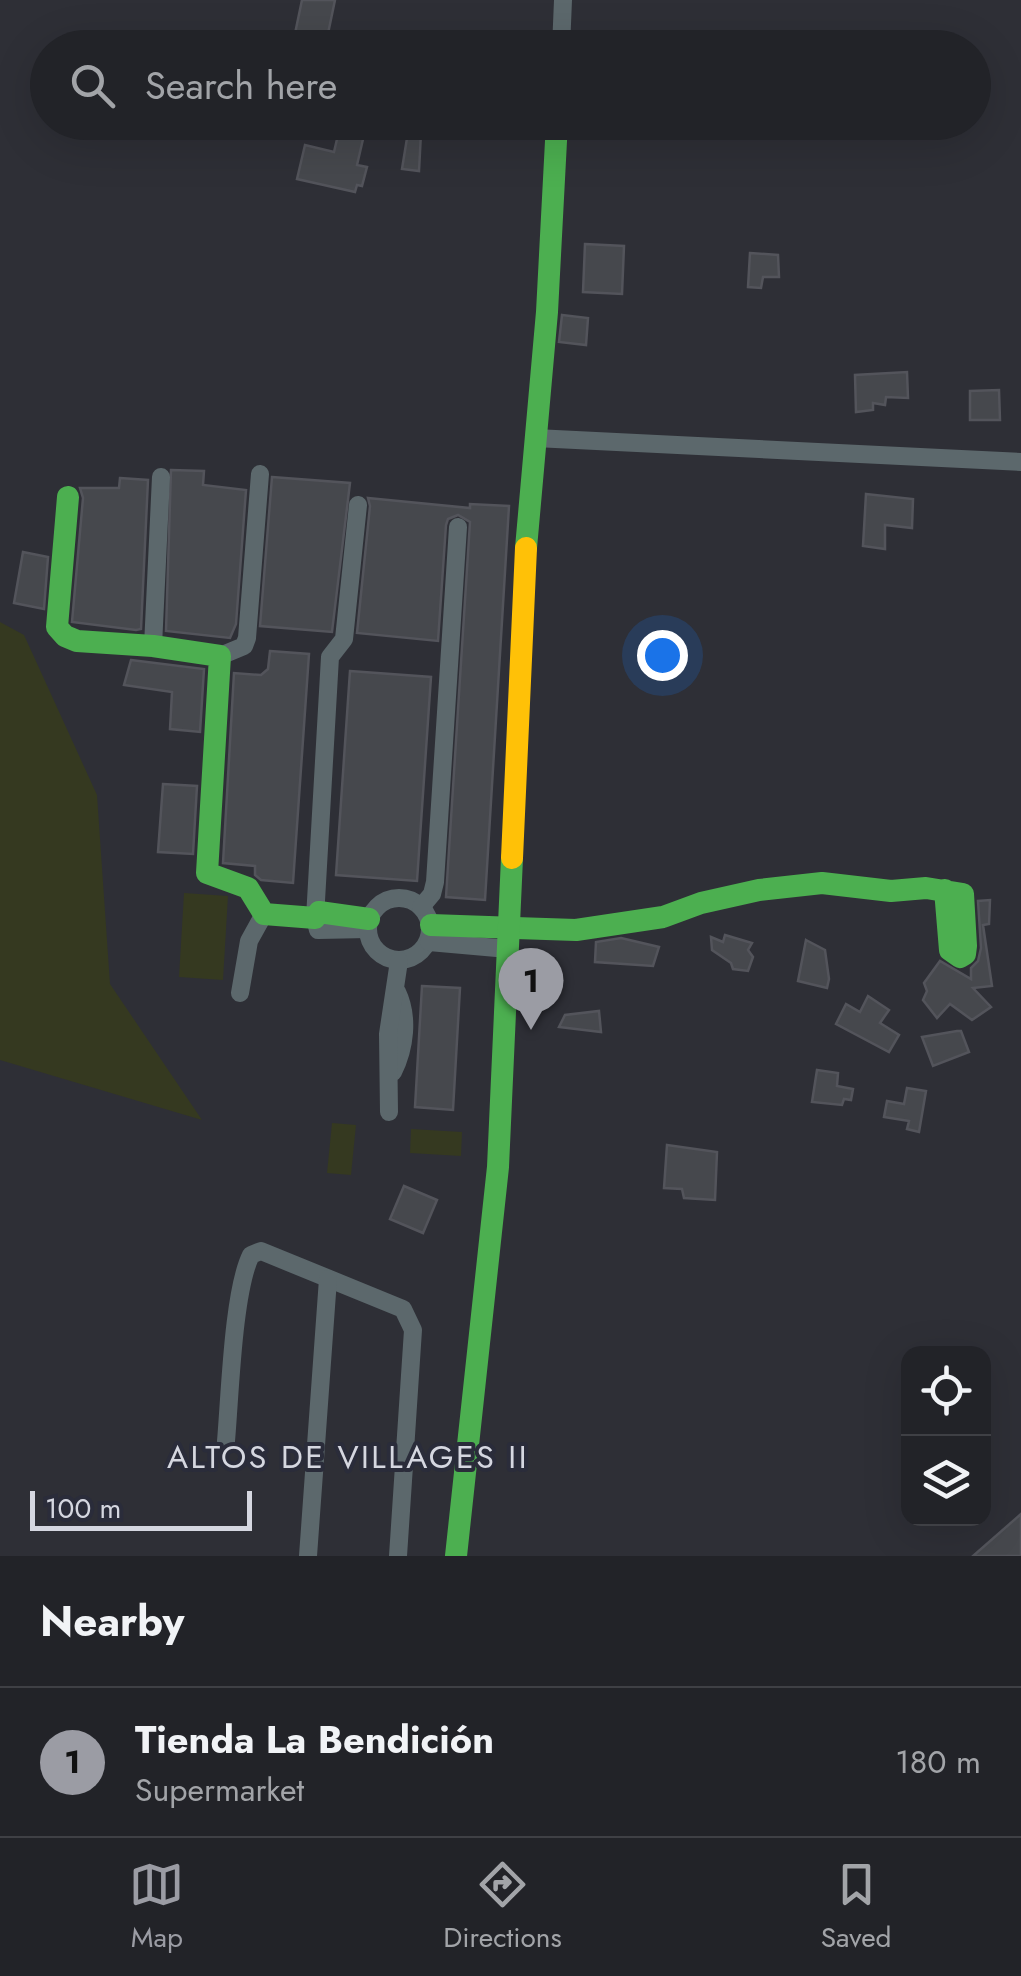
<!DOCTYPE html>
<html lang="en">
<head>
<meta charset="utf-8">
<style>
  body { margin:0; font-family:Jost,sans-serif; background:#2e2f34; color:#f1f3f6 }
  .controls { position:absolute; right:30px; bottom:30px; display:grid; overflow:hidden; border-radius:20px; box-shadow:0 10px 40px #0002 }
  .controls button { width:90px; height:90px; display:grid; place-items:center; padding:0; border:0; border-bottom:2px solid #3f4045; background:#222328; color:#f1f3f6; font:50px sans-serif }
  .scale { position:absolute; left:30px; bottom:25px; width:222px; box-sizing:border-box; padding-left:10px; border:5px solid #d5d7e0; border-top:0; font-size:28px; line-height:35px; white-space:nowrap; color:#d5d7e0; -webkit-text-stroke:8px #2a2c3a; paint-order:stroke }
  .you { position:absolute; left:662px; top:655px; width:35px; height:35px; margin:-25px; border:8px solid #fff; border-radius:50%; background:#1a73e8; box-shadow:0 0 0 15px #1a73e833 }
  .badge { display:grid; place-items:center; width:65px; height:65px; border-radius:50%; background:#9b9ca4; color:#111; font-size:32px; font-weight:700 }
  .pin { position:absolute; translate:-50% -82px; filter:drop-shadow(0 2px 5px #0008) }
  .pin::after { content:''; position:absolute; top:52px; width:35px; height:30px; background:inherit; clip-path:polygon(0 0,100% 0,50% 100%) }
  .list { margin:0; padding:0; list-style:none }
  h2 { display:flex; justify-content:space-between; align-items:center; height:130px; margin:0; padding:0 40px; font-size:42px }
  h2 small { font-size:32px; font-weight:400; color:#a2a4a8 }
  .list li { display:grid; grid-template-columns:65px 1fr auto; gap:30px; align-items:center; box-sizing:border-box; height:150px; padding:0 40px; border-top:2px solid #3f4045 }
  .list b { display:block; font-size:38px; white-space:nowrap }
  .list p { margin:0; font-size:32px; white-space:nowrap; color:#a2a4a8 }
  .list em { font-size:32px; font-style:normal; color:#a2a4a8 }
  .icon { flex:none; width:55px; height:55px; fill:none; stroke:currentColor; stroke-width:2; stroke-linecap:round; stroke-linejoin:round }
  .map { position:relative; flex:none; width:1021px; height:1556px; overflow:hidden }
  .search { position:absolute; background:#222328; box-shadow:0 10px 40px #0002; left:30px; right:30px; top:30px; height:110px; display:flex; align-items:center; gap:25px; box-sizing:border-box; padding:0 35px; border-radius:55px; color:#a2a4a8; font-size:38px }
  .sheet { height:280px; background:#222328 }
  nav { display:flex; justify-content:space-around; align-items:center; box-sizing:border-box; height:140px; border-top:2px solid #3f4045; background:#222328; font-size:28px; color:#a2a4a8 }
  nav a { display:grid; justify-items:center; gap:5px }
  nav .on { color:#9b9ca4 }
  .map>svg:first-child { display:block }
  .green { fill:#353920 }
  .building { fill:#46484d; stroke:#53545b; stroke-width:2.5 }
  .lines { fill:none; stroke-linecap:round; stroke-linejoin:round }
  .street { stroke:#5c686c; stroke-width:18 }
  .fast { stroke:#4caf50; stroke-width:22 }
  .slow { stroke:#ffc107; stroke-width:22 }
  .labels { text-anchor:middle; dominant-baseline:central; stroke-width:8; stroke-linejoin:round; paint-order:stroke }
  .neighbourhood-label { font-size:32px; letter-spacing:2.5px; fill:#d5d7e0; stroke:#2a2c3a }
</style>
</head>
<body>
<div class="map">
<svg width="1021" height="1556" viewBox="0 0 1021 1556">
  <rect width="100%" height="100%" fill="#2e2f36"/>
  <!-- green -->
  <g class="green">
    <polygon points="0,622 24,635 97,795 110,984 202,1120 0,1060"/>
    <polygon points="184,893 228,896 223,980 179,977"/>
    <polygon points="332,1123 356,1125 351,1175 327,1173"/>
    <polygon points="411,1129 462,1132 461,1156 410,1153"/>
  </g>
  <!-- building -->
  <g class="building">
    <polygon points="302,0 335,0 325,48 292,48"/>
    <polygon points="341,122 367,122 357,165 367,167 362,186 357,185 355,192 297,179 305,145 334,152"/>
    <polygon points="408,132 421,133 419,171 402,169"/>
    <polygon points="585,244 624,246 622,294 583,292"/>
    <polygon points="750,253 778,255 779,277 763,277 761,288 748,287"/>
    <polygon points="562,315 588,318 586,345 559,342"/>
    <polygon points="907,372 908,398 886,397 885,405 873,403 873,410 856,412 855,375"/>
    <polygon points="999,390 1000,420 970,420 970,391"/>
    <polygon points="171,470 204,471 203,485 246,490 236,624 230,638 166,631"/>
    <polygon points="272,477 350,483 332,632 260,626"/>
    <polygon points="120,478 148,480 141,629 136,630 72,622 83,498 80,488 119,488"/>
    <polygon points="866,494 913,499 912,528 885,525 885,549 863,546"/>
    <polygon points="368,498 470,508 470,504 509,506 485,900 446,897 470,522 458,515 448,519 446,525 438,641 357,633 370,506"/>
    <polygon points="23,552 48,557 44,609 14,603"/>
    <polygon points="270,651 309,654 293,883 261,880 255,875 255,866 223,863 234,673 261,675 268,669"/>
    <polygon points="131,660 204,669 200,732 170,729 172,692 124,685"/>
    <polygon points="350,671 431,677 417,881 336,875"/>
    <polygon points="163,784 197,786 193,854 158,852"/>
    <polygon points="990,900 989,924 983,925 992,986 973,988 991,1007 972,1020 950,1004 937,1018 923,1000 927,991 924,983 940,961 971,979 971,968 978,961 981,948 978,901"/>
    <polygon points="725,935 752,943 748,950 753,957 748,971 733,969 731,963 712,950 711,937 723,942"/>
    <polygon points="621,938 659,947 653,966 595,962 596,942"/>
    <polygon points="806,940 825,950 829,979 827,988 798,981"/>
    <polygon points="422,986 460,988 453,1110 415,1107"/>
    <polygon points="868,996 889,1010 880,1023 899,1035 889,1052 836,1024 846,1004 860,1012"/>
    <polygon points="599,1011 601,1032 559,1027 565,1015"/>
    <polygon points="957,1031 961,1031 969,1052 933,1066 922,1037"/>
    <polygon points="817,1070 838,1073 837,1086 853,1089 851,1100 844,1099 842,1105 812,1102"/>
    <polygon points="907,1088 926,1091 919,1132 907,1129 909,1121 884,1117 887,1101 904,1104"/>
    <polygon points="667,1145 717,1152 715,1200 684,1198 682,1189 664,1188"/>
    <polygon points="404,1186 437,1200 423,1233 390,1219"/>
    <polygon points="1021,1514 1021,1556 973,1556"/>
  </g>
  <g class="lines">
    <!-- street -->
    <g class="street">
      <polyline points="561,48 563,0"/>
      <polyline points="535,438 1021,462"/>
      <polyline points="358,505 344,639 330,657 315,918 318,930 368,929"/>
      <polyline points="153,646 161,477"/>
      <polyline points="220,656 244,646 247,638 260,474"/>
      <circle cx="399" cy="929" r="31"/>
      <polyline points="421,907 432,894 435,882 458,527"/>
      <polyline points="429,942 508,949"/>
      <polyline points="240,993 249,941 264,914"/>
      <path d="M393 1072C405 1048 409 1017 397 992"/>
      <polyline points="389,1112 388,1034 399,961"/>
      <path d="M226 1441C230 1396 233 1291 251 1255L261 1251 403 1309 413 1330 398 1556"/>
      <polyline points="308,1556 328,1279"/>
    </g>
    <!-- fast -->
    <g class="fast">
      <polyline points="68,497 57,627 65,636 77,641 153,646 220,656 207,873 248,888 264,914 315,918 319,912 369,919"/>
      <polyline points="526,548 547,312 557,122"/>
      <polyline points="431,925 576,930 663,917 701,903 759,890 822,883 891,891 926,888 963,894 966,946 965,954 960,957 950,950 945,890"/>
      <polyline points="456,1556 498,1167 512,858"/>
    </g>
    <!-- slow -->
    <polyline class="slow" points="512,858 526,548"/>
  </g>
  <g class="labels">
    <!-- neighbourhood labels -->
    <g class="neighbourhood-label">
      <text x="348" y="1457">ALTOS DE VILLAGES II</text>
    </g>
  </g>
</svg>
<div class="controls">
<button><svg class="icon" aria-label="locate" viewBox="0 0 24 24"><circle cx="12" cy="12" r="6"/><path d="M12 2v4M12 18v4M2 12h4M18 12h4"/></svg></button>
<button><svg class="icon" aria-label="layers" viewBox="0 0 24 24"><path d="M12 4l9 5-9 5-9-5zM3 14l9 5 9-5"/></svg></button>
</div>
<div class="scale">100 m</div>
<div class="you"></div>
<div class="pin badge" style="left:531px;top:1030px">1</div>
<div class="search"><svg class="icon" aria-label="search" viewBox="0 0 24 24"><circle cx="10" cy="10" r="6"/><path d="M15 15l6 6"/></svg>Search here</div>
</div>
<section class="sheet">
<h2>Nearby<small></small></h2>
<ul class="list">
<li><span class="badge">1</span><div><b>Tienda La Bendición</b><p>Supermarket</p></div><em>180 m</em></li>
</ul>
</section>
<nav>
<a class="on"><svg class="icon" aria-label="map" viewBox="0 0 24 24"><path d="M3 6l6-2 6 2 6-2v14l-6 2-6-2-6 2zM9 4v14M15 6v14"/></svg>Map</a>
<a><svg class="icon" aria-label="directions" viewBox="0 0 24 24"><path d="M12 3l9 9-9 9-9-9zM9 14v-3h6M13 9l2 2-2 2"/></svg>Directions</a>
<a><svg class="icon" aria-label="saved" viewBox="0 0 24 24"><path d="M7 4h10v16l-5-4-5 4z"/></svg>Saved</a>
</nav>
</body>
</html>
